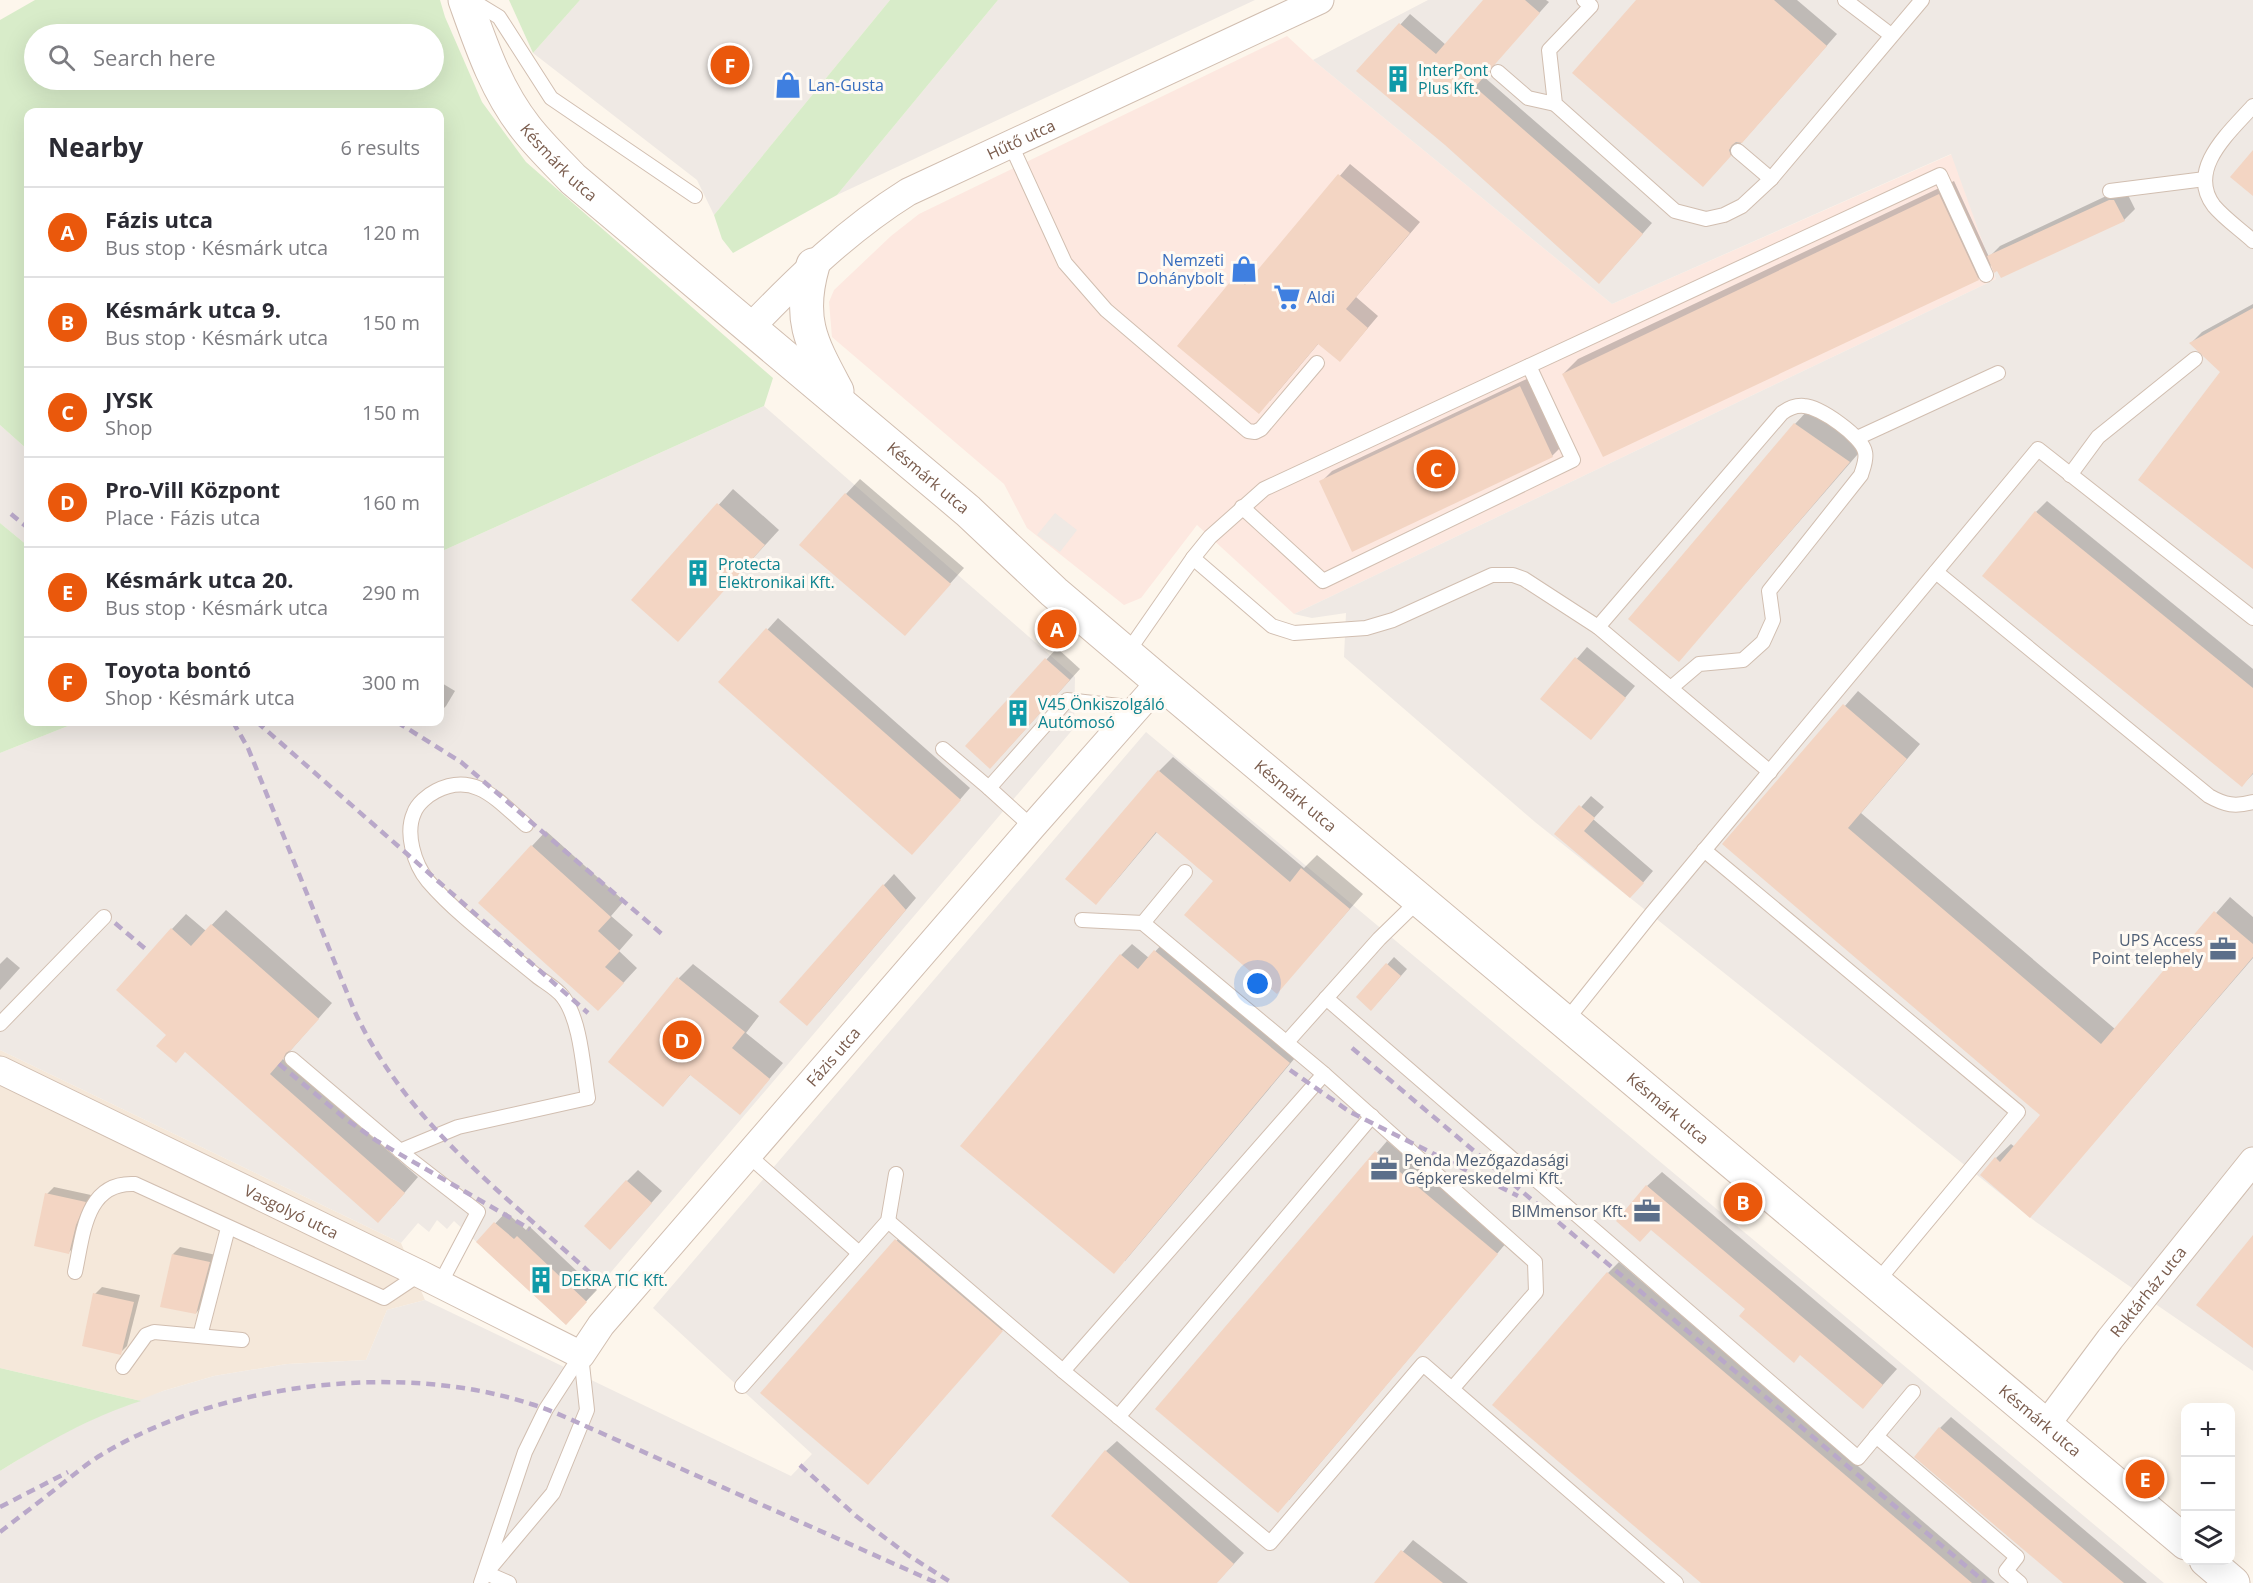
<!DOCTYPE html>
<html lang="en">
<head>
<meta charset="utf-8">
<style>
  body { margin:0; font-family:"Open Sans",sans-serif; background:#f2f2f3; color:#2b2b33 }
  .controls { position:absolute; right:18px; bottom:18px; display:grid; overflow:hidden; border-radius:12px; box-shadow:0 6px 24px #0002 }
  .controls button { width:54px; height:54px; display:grid; place-items:center; padding:0; border:0; border-bottom:2px solid #e1e1e2; background:#fff; color:#2b2b33; font:30px sans-serif }
  .you { position:absolute; left:1258px; top:984px; width:21px; height:21px; margin:-15px; border:4px solid #fff; border-radius:50%; background:#1a73e8; box-shadow:0 0 0 9px #1a73e833 }
  .badge { display:grid; place-items:center; width:39px; height:39px; border-radius:50%; background:#ea580c; color:#fff; font-size:20px; font-weight:700 }
  .pin { position:absolute; translate:-50% -50%; border:3px solid #fff; box-shadow:0 2px 6px #0006 }
  .list { margin:0; padding:0; list-style:none }
  h2 { display:flex; justify-content:space-between; align-items:center; height:78px; margin:0; padding:0 24px; font-size:26px }
  h2 small { font-size:20px; font-weight:400; color:#7c7c81 }
  .list li { display:grid; grid-template-columns:39px 1fr auto; gap:18px; align-items:center; box-sizing:border-box; height:90px; padding:0 24px; border-top:2px solid #e1e1e2 }
  .list b { display:block; font-size:22px; white-space:nowrap }
  .list p { margin:0; font-size:20px; white-space:nowrap; color:#7c7c81 }
  .list em { font-size:20px; font-style:normal; color:#7c7c81 }
  .icon { flex:none; width:33px; height:33px; fill:none; stroke:currentColor; stroke-width:2; stroke-linecap:round; stroke-linejoin:round }
  .map { position:relative; flex:none; width:2253px; height:1583px; overflow:hidden }
  .search { position:absolute; background:#fff; box-shadow:0 6px 24px #0002; left:24px; top:24px; width:420px; height:66px; display:flex; align-items:center; gap:15px; box-sizing:border-box; padding:0 21px; border-radius:33px; color:#7c7c81; font-size:22px }
  .panel { position:absolute; background:#fff; box-shadow:0 6px 24px #0002; left:24px; top:108px; width:420px; height:618px; border-radius:12px }
  .map>svg:first-child { display:block }
  .residential { fill:#f5e8da }
  .commercial { fill:#fde8e0 }
  .industrial { fill:#efe9e4 }
  .green { fill:#d8ecc9; fill-rule:evenodd }
  .shadow { fill:#0003 }
  .building { fill:#f3d5c3 }
  .lines { fill:none; stroke-linecap:round; stroke-linejoin:round }
  .service-casing { stroke:#d1beb0; stroke-width:16 }
  .minor-casing { stroke:#d1beb0; stroke-width:29 }
  .tertiary-casing { stroke:#d1beb0; stroke-width:35 }
  .service { stroke:#fff; stroke-width:14 }
  .minor { stroke:#fff; stroke-width:27 }
  .tertiary { stroke:#fff; stroke-width:33 }
  .rail { stroke:#b9a8c9; stroke-width:4.5; stroke-dasharray:9 6; stroke-linecap:butt }
  .labels { text-anchor:middle; dominant-baseline:central; stroke-width:6; stroke-linejoin:round; paint-order:stroke }
  .culture-label { font-size:16px; fill:#0d838f; stroke:#fffaf3; text-anchor:start }
  .shop-label { font-size:16px; fill:#366cbe; stroke:#fffaf3; text-anchor:start }
  .street-label { font-size:16px; fill:#7a5c4d; stroke:#fffaf3 }
  .service-label { font-size:16px; fill:#4e5e75; stroke:#fffaf3; text-anchor:end }
</style>
</head>
<body>
<div class="map">
<svg width="2253" height="1583" viewBox="0 0 2253 1583">
  <rect width="100%" height="100%" fill="#fdf6ec"/>
  <!-- residential -->
  <polygon class="residential" points="0,1050 401,1243 425,1300 387,1310 366,1360 287,1364 214,1376 163,1391 141,1401 0,1368"/>
  <!-- commercial -->
  <polygon class="commercial" points="1287,36 1313,60 1612,304 1952,154 1996,279 1294,614 1197,525 1141,598 1124,605 1027,528 1004,484 832,337 829,302 834,290 891,236 919,214"/>
  <!-- industrial -->
  <g class="industrial">
    <polygon points="580,0 890,0 714,215 697,180 533,53"/>
    <polygon points="998,0 1255,0 837,195"/>
    <polygon points="1428,0 2253,0 2253,1371 2036,1222 1535,822 1344,657 1346,613 1312,618 1294,614 1996,279 1951,154 1612,304 1313,60"/>
    <polygon points="764,406 1075,677 1074,728 566,1325 454,1221 447,1229 437,1220 429,1232 418,1223 401,1243 0,1050 0,753 78,722 440,722 440,552"/>
    <polygon points="0,425 28,450 28,546 0,523"/>
    <polygon points="1055,513 1077,530 1060,552 1037,535"/>
    <polygon points="1146,732 2164,1583 0,1583 0,1471 55,1437 108,1412 163,1391 214,1376 287,1364 366,1360 387,1310 425,1300 791,1476 812,1454 653,1308"/>
  </g>
  <!-- green -->
  <g class="green">
    <path d="M35 0H440L445 17 482 102 526 162 773 378 764 406 440 552V112H28V450L0 425V20ZM434 34V80H34V34Z"/>
    <polygon points="509,0 580,0 533,53"/>
    <polygon points="890,0 998,0 837,195 733,253 722,239 714,215"/>
    <polygon points="0,523 28,546 28,722 78,722 0,753"/>
    <path d="M0 1368 141 1401C90 1417 46 1443 0 1471Z"/>
  </g>
  <!-- shadow -->
  <g class="shadow">
    <polygon points="1485,0 1546,0 1549,2 1483,76 1652,223 1609,272 1358,71 1410,14 1446,45"/>
    <polygon points="1638,0 1797,0 1837,34 1714,174"/>
    <polygon points="1350,164 1420,222 1356,297 1378,316 1350,349 1319,343 1270,401 1236,277 1247,267 1256,274"/>
    <polygon points="1954,181 1989,257 2000,246 2121,189 2125,189 2135,209 2124,220 1992,264 1978,279 1563,374 1578,359"/>
    <polygon points="2253,304 2253,567 2223,371 2191,343 2202,332"/>
    <polygon points="1531,377 1563,445 1552,456 1321,482 1332,471"/>
    <polygon points="1809,409 1864,447 1679,660 1795,424"/>
    <polygon points="860,479 964,568 905,634 846,494"/>
    <polygon points="733,489 779,530 678,640 633,600"/>
    <polygon points="2047,501 2253,669 2253,774 2242,785 2036,512"/>
    <polygon points="778,618 970,788 923,842 720,682"/>
    <polygon points="1587,647 1635,686 1591,738 1543,698"/>
    <polygon points="1057,648 1080,669 1001,756 967,746"/>
    <polygon points="440,682 455,691 446,706 440,712"/>
    <polygon points="1858,691 1920,744 1861,813 2115,1029 2230,897 2253,917 2253,958 2030,1216 1996,1158 2011,1144 2015,1147 2042,1115 1725,844"/>
    <polygon points="1173,757 1304,868 1317,855 1363,894 1277,992 1215,880 1157,832 1110,888 1159,771"/>
    <polygon points="1591,796 1604,807 1593,819 1653,871 1641,885 1557,834"/>
    <polygon points="546,831 624,901 611,916 633,935 619,951 637,968 613,994 532,846"/>
    <polygon points="894,874 916,898 818,1013 884,885"/>
    <polygon points="226,910 332,1003 283,1059 418,1177 393,1206 168,1034 172,929 186,914 206,931"/>
    <polygon points="1166,940 1300,1052 1125,1261 962,1146 1121,955 1132,944 1149,958"/>
    <polygon points="7,957 20,968 0,990 0,964"/>
    <polygon points="1394,957 1407,969 1378,1002 1358,997"/>
    <polygon points="693,964 759,1016 746,1033 783,1063 740,1113 691,1074 663,1105 679,978"/>
    <polygon points="1387,1141 1507,1242 1289,1500 1157,1409"/>
    <polygon points="638,1170 662,1191 621,1237 627,1181"/>
    <polygon points="1662,1172 1897,1369 1863,1407 1647,1186"/>
    <polygon points="54,1187 91,1195 82,1216 76,1245 69,1252 47,1194"/>
    <polygon points="506,1212 526,1230 529,1226 597,1290 576,1312 478,1242"/>
    <polygon points="907,1229 1012,1319 879,1472 762,1393"/>
    <polygon points="180,1247 216,1255 203,1305 196,1313 173,1254"/>
    <polygon points="1619,1262 1995,1583 1703,1583 1608,1273"/>
    <polygon points="102,1287 140,1295 127,1346 120,1353 95,1294"/>
    <polygon points="1951,1417 2147,1583 2066,1583 1940,1428"/>
    <polygon points="1117,1441 1244,1553 1216,1583 1133,1583 1106,1451"/>
    <polygon points="1413,1540 1468,1583 1376,1583"/>
  </g>
  <!-- building -->
  <g class="building">
    <polygon points="1483,0 1525,0 1540,13 1475,87 1643,234 1599,284 1445,145 1356,71 1399,23 1436,54"/>
    <polygon points="1636,0 1774,0 1827,46 1742,143 1736,142 1732,145 1729,150 1731,156 1703,187 1572,73"/>
    <polygon points="2253,150 2253,196 2230,177"/>
    <polygon points="1338,174 1410,233 1346,309 1368,328 1340,362 1318,344 1259,414 1177,346 1235,276 1245,285"/>
    <polygon points="1939,194 1979,280 1603,457 1562,374"/>
    <polygon points="2109,200 2114,200 2125,221 2001,278 1997,271 1994,273 1987,256"/>
    <polygon points="2253,308 2253,569 2138,480 2220,372 2189,343"/>
    <polygon points="1520,386 1553,457 1352,552 1319,481"/>
    <polygon points="1794,423 1850,462 1679,662 1628,619"/>
    <polygon points="845,493 951,584 905,636 799,545"/>
    <polygon points="717,503 765,545 678,642 631,600"/>
    <polygon points="2035,511 2253,688 2253,773 2242,787 1982,576"/>
    <polygon points="766,628 961,800 912,855 718,682"/>
    <polygon points="1575,657 1626,698 1591,740 1540,699"/>
    <polygon points="1045,658 1070,680 990,769 965,746"/>
    <polygon points="1843,704 1907,759 1848,828 2101,1044 2214,911 2253,944 2253,957 2030,1218 1980,1175 1995,1157 2000,1162 2040,1115 1722,844"/>
    <polygon points="1158,770 1290,882 1301,868 1350,909 1277,994 1184,915 1213,881 1156,832 1096,905 1065,879"/>
    <polygon points="1579,805 1595,818 1584,831 1644,883 1630,898 1554,834"/>
    <polygon points="531,845 611,917 598,931 620,951 605,967 624,983 598,1011 478,903"/>
    <polygon points="883,884 906,910 807,1026 779,1002"/>
    <polygon points="211,924 319,1019 291,1050 286,1053 283,1059 270,1074 405,1193 378,1223 185,1052 176,1063 156,1046 166,1035 116,990 171,928 191,946"/>
    <polygon points="1154,950 1290,1063 1114,1274 960,1146 1120,954 1138,969"/>
    <polygon points="1386,963 1401,976 1371,1011 1356,997"/>
    <polygon points="677,977 745,1032 732,1048 770,1079 740,1115 690,1075 663,1107 608,1062"/>
    <polygon points="1375,1151 1498,1254 1278,1513 1155,1409"/>
    <polygon points="626,1180 652,1203 610,1250 584,1226"/>
    <polygon points="1646,1185 1883,1385 1863,1409 1800,1355 1794,1363 1739,1316 1745,1309 1651,1230 1640,1242 1616,1221"/>
    <polygon points="45,1193 86,1202 76,1225 69,1254 34,1246"/>
    <polygon points="494,1222 514,1239 517,1236 587,1302 566,1325 476,1242"/>
    <polygon points="2253,1235 2253,1348 2196,1305"/>
    <polygon points="895,1239 1003,1331 868,1485 760,1393"/>
    <polygon points="172,1254 210,1262 196,1314 160,1307"/>
    <polygon points="1607,1272 1972,1583 1701,1583 1492,1405"/>
    <polygon points="93,1293 134,1302 121,1355 82,1346"/>
    <polygon points="1939,1427 2124,1583 2063,1583 1914,1457"/>
    <polygon points="1105,1450 1234,1564 1217,1583 1130,1583 1051,1516"/>
    <polygon points="1401,1550 1443,1583 1374,1583"/>
  </g>
  <g class="lines">
    <defs>
      <g id="service">
        <polyline points="471,0 499,17 551,98 695,196"/>
        <polyline points="1584,0 1591,6 1549,50 1555,104 1675,211 1706,219 1724,215 1742,206 1771,179 1922,0"/>
        <polyline points="1845,0 1891,35"/>
        <polyline points="1498,72 1528,98 1555,104"/>
        <path d="M2253 106C2230 132 2186 169 2214 206 2225 219 2241 230 2253 241"/>
        <polyline points="1011,145 1065,263 1106,310 1248,431 1255,432 1261,429 1317,363"/>
        <polyline points="1738,151 1771,179"/>
        <polyline points="2110,191 2205,179"/>
        <polyline points="1857,438 1998,373"/>
        <polyline points="2070,475 2098,437 2195,359"/>
        <polyline points="1242,507 1323,581 1573,460 1529,366"/>
        <polyline points="1193,558 1272,626 1294,633 1366,628 1393,620 1492,575 1513,575 1524,579 1598,627 1770,772"/>
        <path d="M1936 572 2209 796C2225 805 2235 807 2253 802"/>
        <path d="M1598 627 1782 413C1789 408 1795 405 1804 406 1820 407 1862 436 1865 452 1867 460 1863 468 1861 475L1769 591 1773 620 1763 642 1743 660 1699 664 1672 687"/>
        <polyline points="1127,653 1193,558 1210,537 1264,489 1940,175 1986,275"/>
        <polyline points="943,749 989,788"/>
        <polyline points="1032,827 989,788 1067,700 1137,708"/>
        <polyline points="1704,850 2018,1112 1876,1283"/>
        <polyline points="1082,920 1143,923 1324,1074 1535,1262 1536,1292 1452,1389"/>
        <polyline points="1143,923 1185,872"/>
        <polyline points="1326,998 1858,1458 1913,1392"/>
        <polyline points="1565,1022 1652,913 2038,449 2253,618"/>
        <polyline points="0,1024 104,917"/>
        <polyline points="1287,1042 1379,939 1419,900"/>
        <polyline points="292,1059 411,1160 478,1212 440,1284"/>
        <path d="M400 1151 458 1127 588 1098C583 1068 581 1021 563 997 557 989 546 983 538 977 501 946 459 917 428 881 414 864 405 833 414 813 417 804 428 795 436 791 475 771 498 801 526 825"/>
        <polyline points="748,1155 859,1253"/>
        <polyline points="888,1221 1063,1371 1270,1543 1423,1364 1676,1583"/>
        <path d="M75 1272C83 1236 85 1181 135 1184L384 1298 420 1274"/>
        <polyline points="200,1336 228,1228"/>
        <polyline points="123,1367 146,1335 154,1332 242,1340"/>
        <polyline points="1063,1371 1324,1074"/>
        <polyline points="742,1386 888,1221 896,1174"/>
        <polyline points="1118,1417 1372,1116"/>
        <polyline points="1876,1436 2017,1557 2006,1571 2020,1583"/>
        <polyline points="491,1567 553,1493 587,1410 581,1355"/>
        <polyline points="486,1573 509,1583"/>
        <polyline points="481,1583 525,1452 546,1409 581,1355"/>
      </g>
      <g id="minor">
        <path id="s1" d="M751 327C799 277 849 229 908 192L1320 0"/>
        <path id="s2" d="M0 1070 420 1274 581 1355 601 1325 1032 827 1160 682"/>
        <path id="s3" d="M2046 1425 2110 1339 2253 1161"/>
      </g>
      <g id="tertiary">
        <path id="s4" d="M465 0C481 45 496 90 526 128 540 146 557 162 573 179L968 511 1054 592 1160 682 2186 1543"/>
        <path d="M813 265C797 320 812 344 837 391"/>
        <polyline points="2206,1560 2233,1583"/>
      </g>
    </defs>
    <!-- service casing -->
    <use href="#service" class="service-casing"/>
    <!-- minor casing -->
    <use href="#minor" class="minor-casing"/>
    <!-- tertiary casing -->
    <use href="#tertiary" class="tertiary-casing"/>
    <!-- service -->
    <use href="#service" class="service"/>
    <!-- minor -->
    <use href="#minor" class="minor"/>
    <!-- tertiary -->
    <use href="#tertiary" class="tertiary"/>
    <!-- rail -->
    <g class="rail">
      <polyline points="11,514 28,528"/>
      <path d="M233 722 248 748 354 1010C408 1127 510 1198 601 1283"/>
      <polyline points="257,722 588,1013"/>
      <polyline points="397,722 461,762 663,935"/>
      <polyline points="115,923 149,952"/>
      <polyline points="1352,1048 1986,1583"/>
      <polyline points="279,1064 347,1120 377,1141 530,1229"/>
      <polyline points="1290,1070 1350,1112 1518,1196"/>
      <polyline points="800,1465 856,1516 908,1555 952,1583"/>
      <polyline points="0,1507 68,1472"/>
      <path d="M0 1532C23 1514 46 1497 68 1479 79 1471 89 1462 101 1455 219 1383 400 1361 531 1404 548 1409 565 1417 581 1424L937 1583"/>
    </g>
  </g>
  <!-- icons -->
  <defs>
    <symbol id="building-bare" viewBox="-9 -9 18 18"><path d="M-4-6H4V6H1V3H-1V6H-4ZM-2.5-4.3h1.7v1.8h-1.7ZM.8-4.3h1.7v1.8H.8ZM-2.5-1h1.7V.8h-1.7ZM.8-1h1.7V.8H.8Z" fill="#0f9aa8" stroke="#fffaf3" stroke-width="2.5" paint-order="stroke"/></symbol>
    <symbol id="shop-bare" viewBox="-9 -9 18 18"><path d="M-5-2.5h2.3a2.7 3.5 0 0 1 5.4 0H5L5.5 6h-11ZM-1.5-2.5h3a1.5 2.3 0 0 0-3 0Z" fill="#3f7fe0" stroke="#fffaf3" stroke-width="2.5" paint-order="stroke"/></symbol>
    <symbol id="supermarket-bare" viewBox="-9 -9 18 18"><path d="M-6-5.5h2.5l.6 2H6L4.5 2H-2.5L-4.4-4H-6ZM-1.5 3.2a1.3 1.3 0 1 0 .1 0ZM3 3.2a1.3 1.3 0 1 0 .1 0Z" fill="#3f7fe0" stroke="#fffaf3" stroke-width="2.5" paint-order="stroke"/></symbol>
    <symbol id="office-bare" viewBox="-9 -9 18 18"><path d="M-6-3h4V-5.5h4V-3h4V5H-6ZM-1-4.5V-3h2v-1.5ZM-6 0V1H6V0Z" fill="#5c6f8a" stroke="#fffaf3" stroke-width="2.5" paint-order="stroke"/></symbol>
  </defs>
  <g fill-rule="evenodd">
    <use href="#building-bare" x="1379" y="60" width="38" height="38"/>
    <use href="#shop-bare" x="769" y="66" width="38" height="38"/>
    <use href="#shop-bare" x="1225" y="250" width="38" height="38"/>
    <use href="#supermarket-bare" x="1268" y="278" width="38" height="38"/>
    <use href="#building-bare" x="679" y="554" width="38" height="38"/>
    <use href="#building-bare" x="999" y="694" width="38" height="38"/>
    <use href="#office-bare" x="2204" y="930" width="38" height="38"/>
    <use href="#office-bare" x="1365" y="1150" width="38" height="38"/>
    <use href="#office-bare" x="1628" y="1192" width="38" height="38"/>
    <use href="#building-bare" x="522" y="1261" width="38" height="38"/>
  </g>
  <g class="labels">
    <!-- culture labels -->
    <g class="culture-label">
      <text x="1418" y="70">InterPont<tspan x="1418" dy="18">Plus Kft.</tspan></text>
      <text x="718" y="564">Protecta<tspan x="718" dy="18">Elektronikai Kft.</tspan></text>
      <text x="1038" y="704">V45 Önkiszolgáló<tspan x="1038" dy="18">Autómosó</tspan></text>
      <text x="561" y="1280">DEKRA TIC Kft.</text>
    </g>
    <!-- shop labels -->
    <g class="shop-label">
      <text x="808" y="85">Lan-Gusta</text>
      <text x="1224" y="260" text-anchor="end">Nemzeti<tspan x="1224" dy="18">Dohánybolt</tspan></text>
      <text x="1307" y="297">Aldi</text>
    </g>
    <!-- street labels -->
    <g class="street-label">
      <text stroke="none"><textPath href="#s1" startOffset="332">Hűtő utca</textPath></text>
      <text stroke="none"><textPath href="#s4" startOffset="190">Késmárk utca</textPath></text>
      <text stroke="none"><textPath href="#s4" startOffset="676">Késmárk utca</textPath></text>
      <text stroke="none"><textPath href="#s4" startOffset="1162">Késmárk utca</textPath></text>
      <text stroke="none"><textPath href="#s2" startOffset="1038">Fázis utca</textPath></text>
      <text stroke="none"><textPath href="#s4" startOffset="1648">Késmárk utca</textPath></text>
      <text stroke="none"><textPath href="#s2" startOffset="324">Vasgolyó utca</textPath></text>
      <text stroke="none"><textPath href="#s3" startOffset="168">Raktárház utca</textPath></text>
      <text stroke="none"><textPath href="#s4" startOffset="2134">Késmárk utca</textPath></text>
    </g>
    <!-- service labels -->
    <g class="service-label">
      <text x="2203" y="940">UPS Access<tspan x="2203" dy="18">Point telephely</tspan></text>
      <text x="1404" y="1160" text-anchor="start">Penda Mezőgazdasági<tspan x="1404" dy="18">Gépkereskedelmi Kft.</tspan></text>
      <text x="1627" y="1211">BIMmensor Kft.</text>
    </g>
  </g>
</svg>
<div class="controls">
<button>+</button>
<button>−</button>
<button><svg class="icon" aria-label="layers" viewBox="0 0 24 24"><path d="M12 4l9 5-9 5-9-5zM3 14l9 5 9-5"/></svg></button>
</div>
<div class="you"></div>
<div class="pin badge" style="left:1057px;top:629px">A</div>
<div class="pin badge" style="left:1743px;top:1202px">B</div>
<div class="pin badge" style="left:1436px;top:469px">C</div>
<div class="pin badge" style="left:682px;top:1040px">D</div>
<div class="pin badge" style="left:2145px;top:1479px">E</div>
<div class="pin badge" style="left:730px;top:65px">F</div>
<div class="search"><svg class="icon" aria-label="search" viewBox="0 0 24 24"><circle cx="10" cy="10" r="6"/><path d="M15 15l6 6"/></svg>Search here</div>
<section class="panel">
<h2>Nearby<small>6 results</small></h2>
<ul class="list">
<li><span class="badge">A</span><div><b>Fázis utca</b><p>Bus stop · Késmárk utca</p></div><em>120 m</em></li>
<li><span class="badge">B</span><div><b>Késmárk utca 9.</b><p>Bus stop · Késmárk utca</p></div><em>150 m</em></li>
<li><span class="badge">C</span><div><b>JYSK</b><p>Shop</p></div><em>150 m</em></li>
<li><span class="badge">D</span><div><b>Pro-Vill Központ</b><p>Place · Fázis utca</p></div><em>160 m</em></li>
<li><span class="badge">E</span><div><b>Késmárk utca 20.</b><p>Bus stop · Késmárk utca</p></div><em>290 m</em></li>
<li><span class="badge">F</span><div><b>Toyota bontó</b><p>Shop · Késmárk utca</p></div><em>300 m</em></li>
</ul>
</section>
</div>
</body>
</html>
